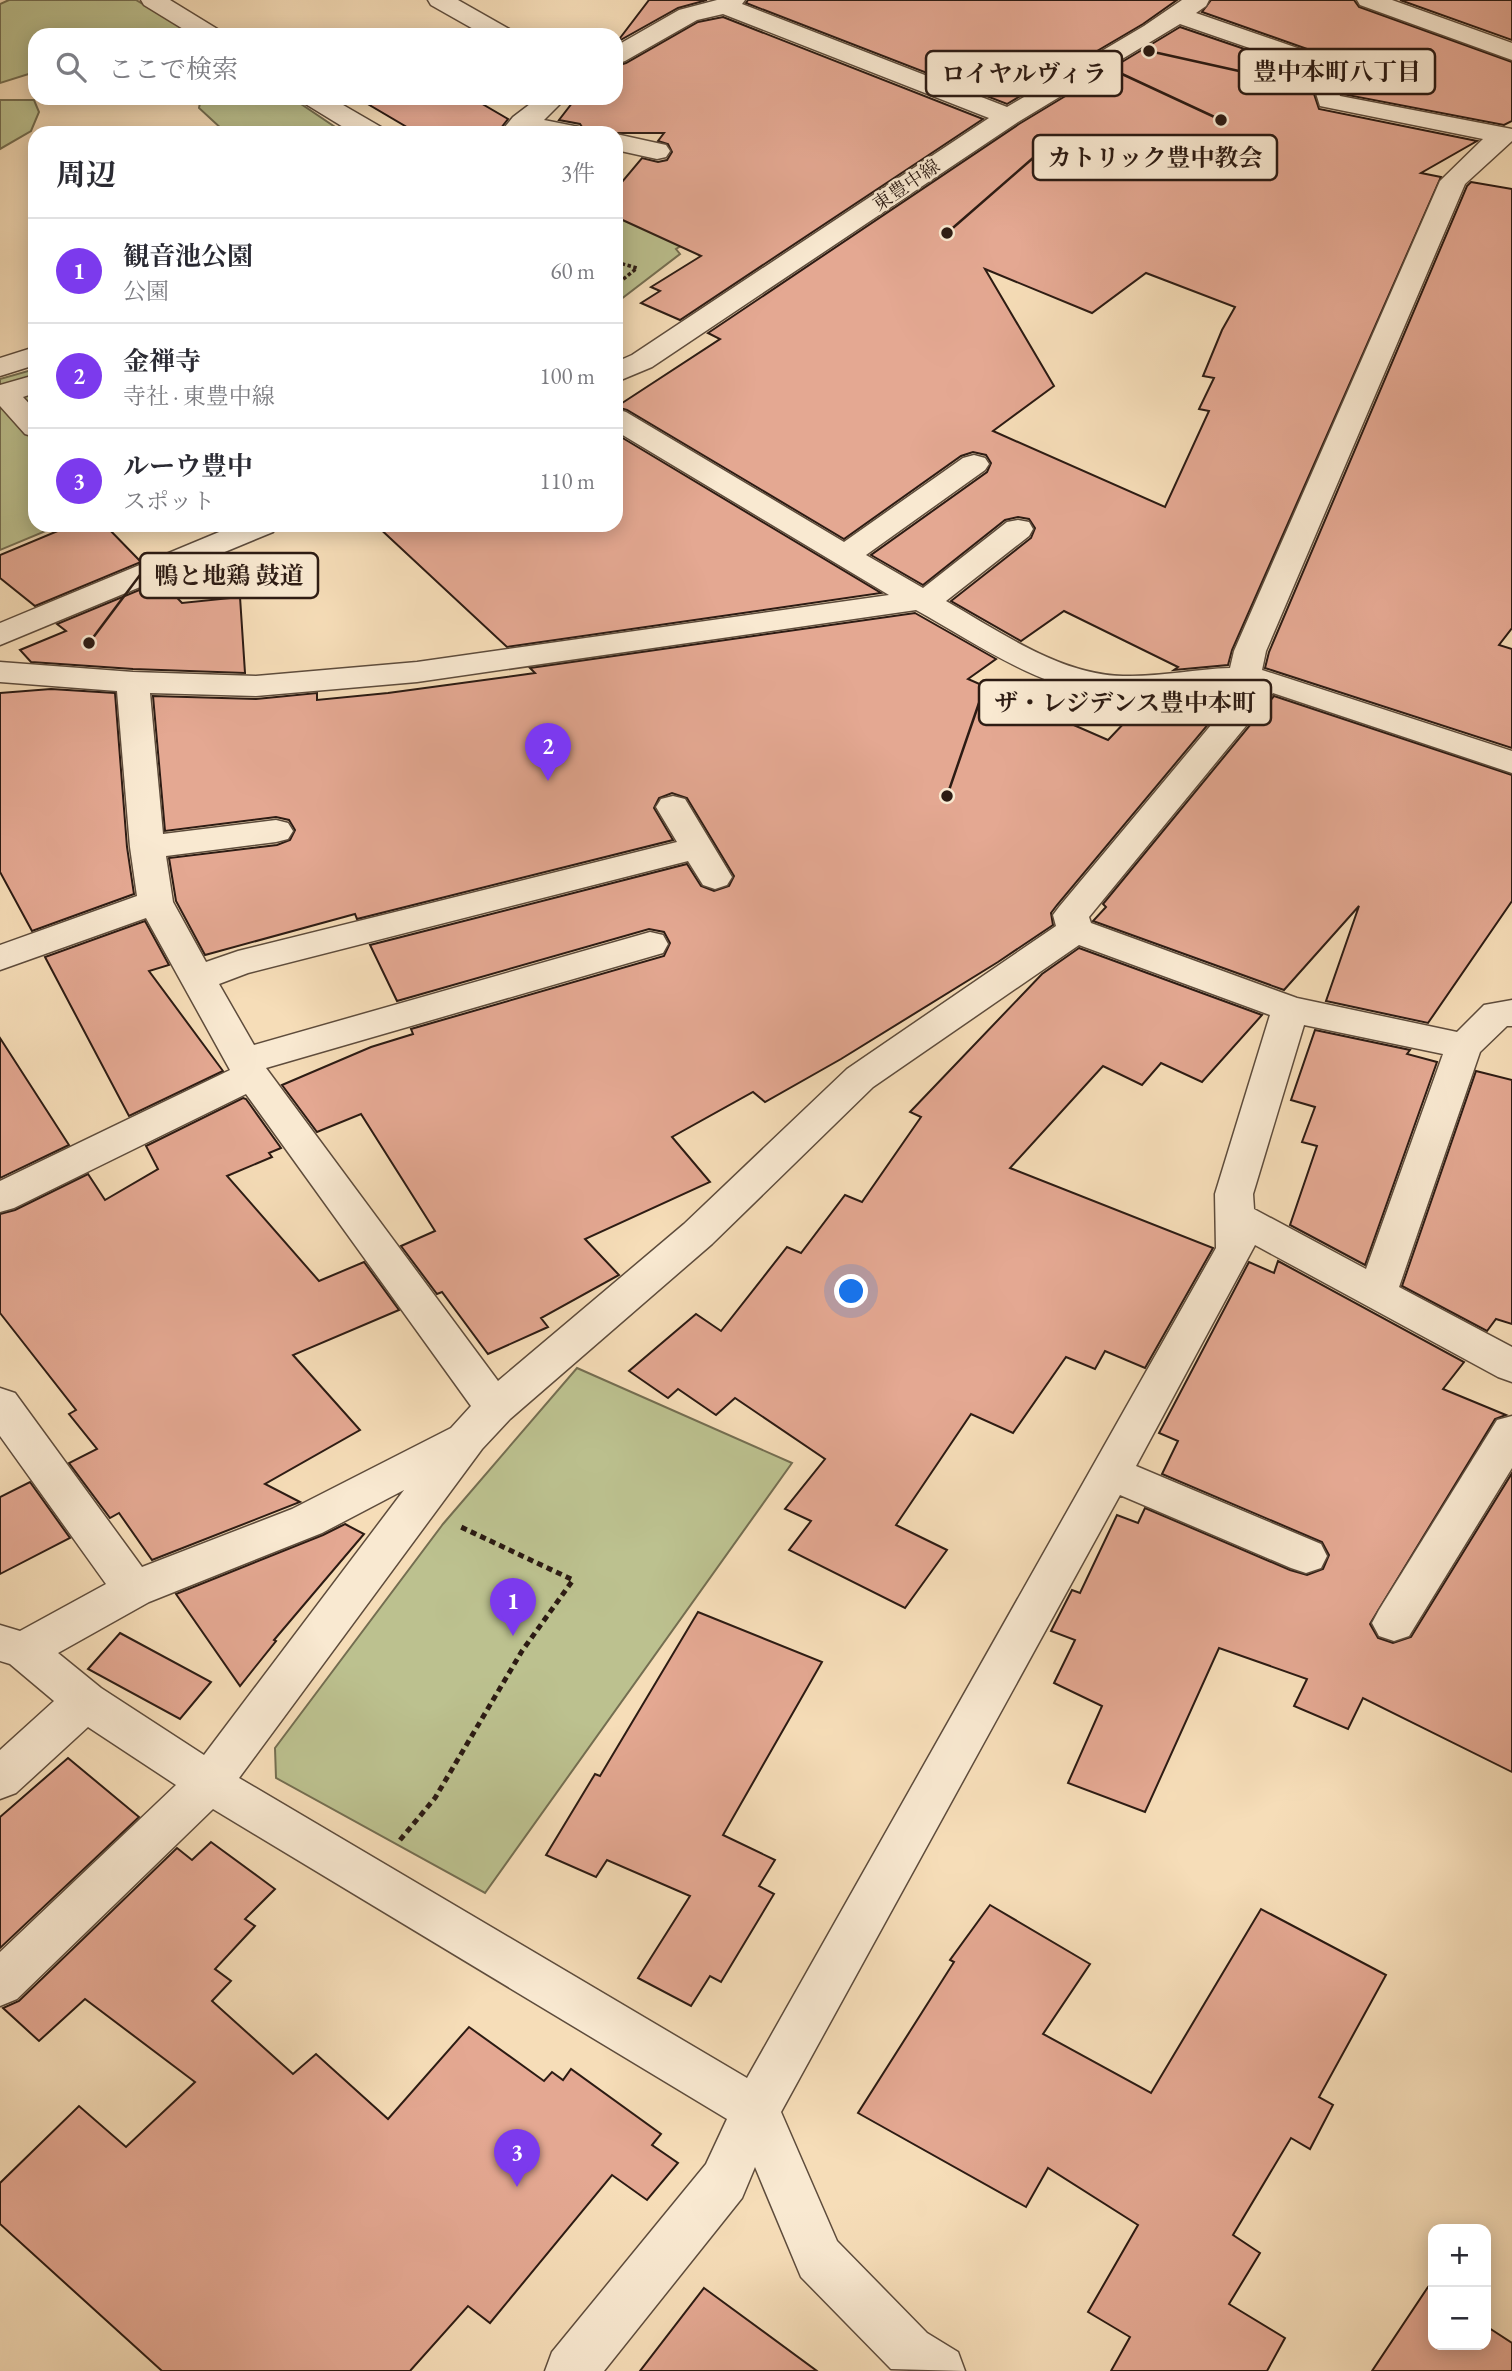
<!DOCTYPE html>
<html lang="ja">
<head>
<meta charset="utf-8">
<style>
  body { margin:0; font-family:"EB Garamond","Noto Serif JP",serif; background:#f2f2f3; color:#2b2b33 }
  .controls { position:absolute; right:21px; bottom:21px; display:grid; overflow:hidden; border-radius:14px; box-shadow:0 4px 18px #0003 }
  .controls button { width:63px; height:63px; display:grid; place-items:center; padding:0; border:0; border-bottom:2px solid #e1e1e2; background:#fff; color:#2b2b33; font:35px sans-serif }
  .you { position:absolute; left:852px; top:1292px; width:24px; height:24px; margin:-18px; border:5px solid #fff; border-radius:50%; background:#1a73e8; box-shadow:0 0 0 10px #1a73e833 }
  .badge { display:grid; place-items:center; width:46px; height:46px; border-radius:50%; background:#7c3aed; color:#fff; font-size:23px; font-weight:700 }
  .pin { position:absolute; translate:-50% -58px; filter:drop-shadow(0 2px 4px #0008) }
  .pin::after { content:''; position:absolute; top:37px; width:24px; height:21px; background:inherit; clip-path:polygon(0 0,100% 0,50% 100%) }
  .list { margin:0; padding:0; list-style:none }
  h2 { display:flex; justify-content:space-between; align-items:center; height:91px; margin:0; padding:0 28px; font-size:30px }
  h2 small { font-size:23px; font-weight:400; color:#7c7c81 }
  .list li { display:grid; grid-template-columns:46px 1fr auto; gap:21px; align-items:center; box-sizing:border-box; height:105px; padding:0 28px; border-top:2px solid #e1e1e2 }
  .list b { display:block; font-size:26px; white-space:nowrap }
  .list p { margin:0; font-size:23px; white-space:nowrap; color:#7c7c81 }
  .list em { font-size:23px; font-style:normal; color:#7c7c81 }
  .icon { flex:none; width:38px; height:38px; fill:none; stroke:currentColor; stroke-width:2; stroke-linecap:round; stroke-linejoin:round }
  .map { position:relative; flex:none; width:1512px; height:2371px; overflow:hidden }
  .search { position:absolute; background:#fff; box-shadow:0 4px 18px #0003; left:28px; top:28px; width:595px; height:77px; display:flex; align-items:center; gap:18px; box-sizing:border-box; padding:0 24px; border-radius:21px; color:#7c7c81; font-size:26px }
  .panel { position:absolute; background:#fff; box-shadow:0 4px 18px #0003; left:28px; top:126px; width:595px; height:406px; border-radius:21px }
  .map>svg:first-child { display:block }
  .green { fill:#bcc18f; stroke:#746e51; stroke-width:2 }
  .building { fill:#e4a892; stroke:#2c1b13; stroke-width:2; fill-rule:evenodd }
  .lines { fill:none; stroke-linecap:round; stroke-linejoin:round }
  .minor-casing { stroke:#5e4c3c; stroke-width:3 }
  .path-far1 { stroke:#2c1b13; stroke-width:3.5; stroke-dasharray:3.5 2.5; stroke-linecap:butt }
  .path { stroke:#2c1b13; stroke-width:5; stroke-dasharray:6 4.5; stroke-linecap:butt }
  .minor { fill:#f9e9d1; fill-rule:evenodd }
  .labels { text-anchor:middle; dominant-baseline:central; stroke-width:5; stroke-linejoin:round; paint-order:stroke }
  .far-street-label { font-size:19px; fill:#2c1b13; stroke:#f9e9d1 }
  .leader { fill:none; stroke:#2c1b13; stroke-width:2.5 }
  .callout-dot { fill:#2c1b13; stroke:#f9e9d1; stroke-width:2.5 }
  .callout { fill:#f9e9d1; stroke:#2c1b13; stroke-width:2.5 }
  .callout-label { font-size:24px; text-anchor:middle; font-weight:bold; fill:#2c1b13 }
</style>
</head>
<body>
<div class="map">
<svg width="1512" height="2371" viewBox="0 0 1512 2371">
  <rect width="100%" height="100%" fill="#f6ddb8"/>
  <filter id="stains"><feTurbulence type="fractalNoise" baseFrequency=".00286" numOctaves="4"/><feColorMatrix values="0 0 0 0 .2 0 0 0 0 .09 0 0 0 0 .02 0 0 0 .5 -.17"/></filter>
  <radialGradient id="worn" r=".72"><stop offset=".6" stop-color="#630" stop-opacity="0"/><stop offset="1" stop-color="#630" stop-opacity=".3"/></radialGradient>
  <!-- green -->
  <g class="green">
    <polygon points="9,0 136,0 194,35 35,35 35,72 0,83 0,4"/>
    <polygon points="201,98 292,98 344,133 222,133 224,131 199,108"/>
    <polygon points="0,100 34,100 39,112 31,131 0,149"/>
    <polygon points="616,191 702,233 676,249 680,254 616,303"/>
    <polygon points="35,369 35,525 60,525 0,550 0,379"/>
    <polygon points="577,1368 792,1463 485,1893 276,1778 275,1748 443,1524"/>
  </g>
  <!-- building -->
  <g class="building">
    <polygon points="649,0 707,0 678,8 617,42"/>
    <polygon points="748,0 1177,0 1143,24 1007,104 746,3"/>
    <polygon points="1211,0 1354,0 1359,7 1512,62 1512,121 1504,125 1342,94 1330,57 1202,12"/>
    <polygon points="1400,0 1512,0 1512,40"/>
    <polygon points="723,17 983,119 680,320 641,303 660,291 651,287 701,256 616,217 616,189 642,158 658,162 667,160 672,152 668,144 658,141 664,133 586,133 580,124 559,120 576,98 616,98 616,66 626,63 698,22"/>
    <path d="M1180 27 1306 70 1319 109 1477 141 1421 173 1441 177 1232 650 1228 665 1174 670 1178 667 1064 611 1021 641 951 601 1031 538 1035 528 1029 519 1018 517 1005 520 923 585 871 555 987 472 991 463 986 455 973 452 961 456 844 539 627 410 616 407 720 339 708 333 1019 124ZM985 269 1092 313 1146 273 1235 307 1222 330 1203 376 1214 378 1199 409 1209 411 1165 507 993 431 1054 386Z"/>
    <polygon points="367,98 472,98 508,119 497,133 417,133 361,100"/>
    <polygon points="1471,182 1512,189 1512,628 1499,645 1512,649 1512,748 1265,668 1269,652 1467,186"/>
    <polygon points="616,434 881,593 507,647 376,525 616,525"/>
    <polygon points="72,525 105,525 141,562 35,606 0,578 0,555"/>
    <polygon points="161,581 182,603 240,597 245,673 133,669 31,662 20,650 66,631 57,624"/>
    <polygon points="915,613 996,659 968,679 1108,740 1147,699 1236,691 1057,905 1051,913 1053,925 998,962 841,1059 765,1102 753,1092 672,1137 710,1182 585,1239 619,1275 541,1318 548,1327 488,1354 442,1292 437,1294 401,1246 435,1231 361,1114 317,1132 282,1085 371,1047 413,1034 411,1029 664,956 670,943 664,932 649,929 397,1001 370,945 687,864 701,886 714,891 729,886 734,876 687,798 672,793 659,798 654,808 673,840 357,919 355,914 205,955 176,901 169,858 277,845 290,840 295,830 289,820 276,817 165,831 153,696 256,699 317,693 317,700 388,693 535,673 530,668"/>
    <polygon points="51,689 115,693 127,847 134,894 32,931 0,872 0,693"/>
    <polygon points="1274,696 1512,775 1512,901 1428,1023 1326,1001 1359,906 1284,990 1093,921 1106,907 1103,904"/>
    <polygon points="145,921 169,965 149,971 223,1071 129,1116 45,957"/>
    <polygon points="1079,948 1262,1015 1202,1082 1161,1063 1142,1085 1103,1066 1010,1168 1213,1248 1145,1368 1105,1351 1095,1369 1066,1357 1013,1433 971,1414 896,1525 947,1550 905,1608 789,1550 811,1521 785,1509 825,1459 735,1398 716,1415 678,1389 668,1398 629,1371 696,1314 721,1331 787,1247 801,1253 845,1195 862,1202 921,1117 910,1112 1042,974"/>
    <polygon points="1315,1030 1410,1050 1407,1054 1437,1062 1365,1265 1290,1225 1317,1146 1302,1142 1315,1107 1291,1100"/>
    <polygon points="0,1038 69,1145 0,1178"/>
    <polygon points="1476,1071 1512,1080 1512,1324 1496,1319 1487,1331 1402,1286"/>
    <polygon points="243,1098 246,1099 281,1148 269,1153 272,1157 227,1176 319,1281 364,1262 399,1310 293,1355 360,1430 265,1484 300,1502 152,1560 119,1513 110,1518 69,1463 97,1449 69,1414 76,1410 0,1313 0,1214 15,1210 88,1174 105,1200 158,1169 146,1146"/>
    <polygon points="1278,1261 1464,1362 1443,1389 1506,1415 1495,1419 1370,1624 1378,1638 1393,1643 1411,1637 1512,1473 1512,1772 1363,1698 1348,1729 1294,1706 1307,1679 1219,1648 1145,1812 1068,1783 1102,1706 1054,1683 1075,1640 1051,1631 1072,1590 1080,1593 1117,1515 1138,1523 1145,1508 1290,1570 1307,1575 1323,1569 1329,1555 1322,1542 1162,1474 1178,1441 1159,1433 1249,1262 1274,1273"/>
    <polygon points="30,1482 70,1538 0,1574 0,1497"/>
    <polygon points="345,1524 364,1534 274,1640 276,1641 240,1686 176,1594 323,1535"/>
    <polygon points="698,1612 822,1662 723,1835 775,1860 759,1886 774,1894 721,1982 710,1976 691,2006 638,1978 690,1896 607,1860 596,1877 546,1855 595,1774 600,1776"/>
    <polygon points="120,1633 211,1682 180,1719 88,1669"/>
    <polygon points="68,1758 139,1817 0,1948 0,1817"/>
    <polygon points="211,1842 275,1889 245,1919 255,1926 215,1969 231,1981 212,2001 293,2074 316,2054 388,2119 469,2027 544,2081 552,2072 563,2080 571,2069 661,2134 652,2145 678,2163 647,2200 612,2175 490,2323 468,2306 410,2371 162,2371 0,2224 0,2183 79,2106 126,2147 195,2082 85,1999 39,2041 3,2008 19,2001 177,1848 192,1860"/>
    <polygon points="990,1905 1090,1964 1043,2034 1151,2093 1261,1909 1386,1975 1319,2097 1333,2105 1310,2149 1291,2138 1233,2235 1260,2253 1229,2304 1285,2338 1267,2371 1111,2371 1130,2337 1088,2312 1138,2225 1048,2168 1026,2207 858,2113 954,1962 950,1960"/>
    <polygon points="1428,2287 1433,2290 1433,2345 1486,2345 1486,2326 1512,2343 1512,2371 1372,2371"/>
    <polygon points="704,2288 817,2371 640,2371"/>
  </g>
  <g class="lines">
    <defs>
      <g id="minor">
        <polygon points="141,0 170,0 219,30 222,35 193,35 144,5"/>
        <polygon points="428,0 458,0 511,30 514,35 484,35 431,5"/>
        <path d="M717 0H745L742 4 1007 107 1144 26 1182 0H1209L1206 6 1196 13 1329 59 1340 96 1512 129V141L1465 184 1266 651 1262 670 1512 751V773L1273 693 1089 917 1091 923 1297 998 1457 1032 1484 1005 1512 1000V1026H1507L1480 1052 1399 1287 1512 1347V1382L1498 1377 1255 1245 1136 1466 1321 1544 1327 1556 1321 1568 1306 1573 1291 1568 1120 1495 781 2112 837 2241 927 2333 958 2352 965 2371 891 2369 801 2277 755 2167 742 2198 604 2371H545L552 2352 706 2164 727 2119 213 1809 17 1999 0 2006V1952L176 1785 88 1727 16 1793 0 1799V1750L54 1701 10 1664 0 1661V1625L20 1631 106 1584 0 1436V1388L15 1393 142 1567 292 1509 451 1428 471 1406 246 1094 14 1208 0 1212V1181L230 1070 146 918 0 970V945L137 896 130 847 117 691 0 682V662L133 672 256 676 417 662 889 595 616 431V409L626 412 844 542 963 458 974 455 985 458 989 464 985 470 866 555 923 588 1007 522 1018 520 1029 522 1033 529 1029 536 946 601C999 631 1060 675 1123 676 1159 677 1195 669 1230 668L1234 651 1440 181 1483 139 1320 106 1308 68 1180 24 1018 122 652 367 616 382V362L632 355 989 118 723 14 697 20 625 61 616 64V46L679 10ZM916 610C979 645 1050 696 1125 697 1164 697 1203 689 1242 688L1059 907 1053 915 1056 926 847 1069 684 1224 498 1381 266 1068 663 953 668 944 663 935 650 932 254 1045 219 984 248 973 688 861 703 885 715 889 727 885 732 877 685 799 673 796 661 799 656 807 677 842 238 951 206 962 173 902 166 856 276 842 288 839 293 831 288 823 276 820 163 834 150 693 256 696 417 682ZM1079 945 1270 1015 1215 1194 1216 1248 747 2078 239 1778 482 1449 510 1419 712 1244 873 1087ZM1304 1025 1443 1054 1366 1269 1254 1209 1253 1194ZM404 1490 204 1755 101 1688 58 1653 149 1602 322 1533Z"/>
        <polygon points="1357,0 1392,0 1512,43 1512,60 1360,5"/>
        <polygon points="300,98 331,98 381,127 385,133 353,133 304,103"/>
        <polygon points="538,98 566,98 544,120 579,127 583,133 500,133 513,117"/>
        <polygon points="616,134 666,145 670,151 666,157 657,159 616,150"/>
        <polygon points="35,347 35,365 0,376 0,358"/>
        <polygon points="35,375 35,393 23,397 35,410 35,437 25,434 0,406 0,385"/>
        <polygon points="236,525 277,525 273,532 0,645 0,623"/>
        <polygon points="1512,1416 1512,1468 1409,1636 1394,1641 1379,1636 1372,1623 1379,1610 1497,1420"/>
      </g>
    </defs>
    <!-- minor casing -->
    <use href="#minor" class="minor-casing"/>
    <!-- path-far1 -->
    <polyline class="path-far1" points="616,262 637,268 616,285"/>
    <!-- path -->
    <polyline class="path" points="400,1840 435,1798 522,1651 573,1580 461,1527"/>
    <!-- minor -->
    <use href="#minor" class="minor"/>
  </g>
  <g class="labels">
    <!-- far-street labels -->
    <g class="far-street-label">
      <text transform="translate(906 185) rotate(-34)">東豊中線</text>
    </g>
  </g>
  <!-- callouts -->
  <path class="leader" d="M1149 51L1239 71M1221 120L1122 74M947 233L1033 158M89 643L140 575M947 796L979 703"/>
  <g class="callout-dot">
    <circle cx="1149" cy="51" r="7"/>
    <circle cx="1221" cy="120" r="7"/>
    <circle cx="947" cy="233" r="7"/>
    <circle cx="89" cy="643" r="7"/>
    <circle cx="947" cy="796" r="7"/>
  </g>
  <g class="callout">
    <rect x="1239" y="49" width="196" height="45" rx="7"/>
    <rect x="926" y="51" width="196" height="45" rx="7"/>
    <rect x="1033" y="135" width="244" height="45" rx="7"/>
    <rect x="140" y="553" width="178" height="45" rx="7"/>
    <rect x="979" y="680" width="292" height="45" rx="7"/>
  </g>
  <g class="callout-label">
    <text x="1337" y="80">豊中本町八丁目</text>
    <text x="1024" y="82">ロイヤルヴィラ</text>
    <text x="1155" y="166">カトリック豊中教会</text>
    <text x="229" y="584">鴨と地鶏 鼓道</text>
    <text x="1125" y="711">ザ・レジデンス豊中本町</text>
  </g>
  <rect width="100%" height="100%" filter="url(#stains)"/>
  <rect width="100%" height="100%" fill="url(#worn)"/>
</svg>
<div class="controls">
<button>+</button>
<button>−</button>
</div>
<div class="you"></div>
<div class="pin badge" style="left:513px;top:1636px">1</div>
<div class="pin badge" style="left:548px;top:781px">2</div>
<div class="pin badge" style="left:517px;top:2187px">3</div>
<div class="search"><svg class="icon" aria-label="search" viewBox="0 0 24 24"><circle cx="10" cy="10" r="6"/><path d="M15 15l6 6"/></svg>ここで検索</div>
<section class="panel">
<h2>周辺<small>3件</small></h2>
<ul class="list">
<li><span class="badge">1</span><div><b>観音池公園</b><p>公園</p></div><em>60 m</em></li>
<li><span class="badge">2</span><div><b>金禅寺</b><p>寺社 · 東豊中線</p></div><em>100 m</em></li>
<li><span class="badge">3</span><div><b>ルーウ豊中</b><p>スポット</p></div><em>110 m</em></li>
</ul>
</section>
</div>
</body>
</html>
